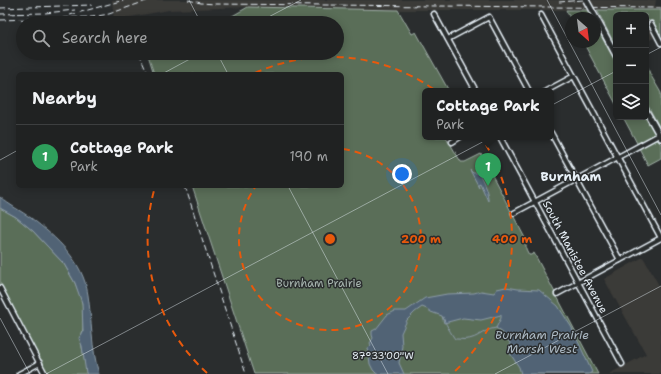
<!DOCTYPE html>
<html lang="en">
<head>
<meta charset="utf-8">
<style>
  body { margin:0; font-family:"Shantell Sans",sans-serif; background:#2d2f2f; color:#f1f3f6 }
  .controls { position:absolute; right:12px; top:12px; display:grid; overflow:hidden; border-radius:6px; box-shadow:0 2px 10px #0003 }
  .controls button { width:36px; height:36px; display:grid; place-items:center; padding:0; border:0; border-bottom:1px solid #3d3f40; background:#202222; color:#f1f3f6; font:20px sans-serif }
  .compass { position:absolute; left:565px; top:12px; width:36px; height:36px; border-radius:50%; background:#202222; box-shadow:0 2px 10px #0003; rotate:152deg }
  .you { position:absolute; left:402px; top:174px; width:14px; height:14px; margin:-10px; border:3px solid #fff; border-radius:50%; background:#1a73e8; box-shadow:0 0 0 6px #1a73e833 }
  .badge { display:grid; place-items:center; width:26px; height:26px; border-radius:50%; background:#ea580c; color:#fff; font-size:13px; font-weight:700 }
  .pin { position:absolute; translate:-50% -33px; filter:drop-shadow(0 1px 2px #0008) }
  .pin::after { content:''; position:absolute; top:21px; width:14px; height:12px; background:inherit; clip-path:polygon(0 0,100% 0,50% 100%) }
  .popup { position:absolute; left:422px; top:88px; width:132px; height:52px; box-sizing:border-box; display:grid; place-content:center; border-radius:6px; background:#202222; filter:drop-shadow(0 1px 3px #0005); font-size:13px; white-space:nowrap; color:#a2a4a5 }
  .popup b { font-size:15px; color:#f1f3f6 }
  .popup::after { content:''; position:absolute; left:50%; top:100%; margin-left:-8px; border:8px solid transparent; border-top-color:#202222 }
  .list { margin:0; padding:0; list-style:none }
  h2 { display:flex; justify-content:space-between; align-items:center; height:52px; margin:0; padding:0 16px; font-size:17px }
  h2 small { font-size:13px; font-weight:400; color:#a2a4a5 }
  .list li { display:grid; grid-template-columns:26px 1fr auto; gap:12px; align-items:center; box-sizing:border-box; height:64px; padding:0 16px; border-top:1px solid #3d3f40 }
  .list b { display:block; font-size:15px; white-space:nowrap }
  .list p { margin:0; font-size:13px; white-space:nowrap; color:#a2a4a5 }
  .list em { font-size:13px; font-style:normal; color:#a2a4a5 }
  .icon { flex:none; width:22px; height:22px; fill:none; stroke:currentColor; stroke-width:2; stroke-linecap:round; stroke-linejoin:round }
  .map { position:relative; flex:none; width:661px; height:374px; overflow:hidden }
  .search { position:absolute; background:#202222; box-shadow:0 2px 10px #0003; left:16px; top:16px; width:328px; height:44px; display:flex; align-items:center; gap:10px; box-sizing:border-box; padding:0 14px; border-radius:22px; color:#a2a4a5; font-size:15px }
  .panel { position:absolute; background:#202222; box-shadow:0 2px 10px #0003; left:16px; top:72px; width:328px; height:116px; border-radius:6px }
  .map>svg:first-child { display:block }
  .built { fill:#3b3a37 }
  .green { fill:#5a6e59; stroke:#a1b0a8 }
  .water { fill:#516474; stroke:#8d9ca9 }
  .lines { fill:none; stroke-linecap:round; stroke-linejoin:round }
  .stream { stroke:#8d9ca9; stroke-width:1 }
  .minor-casing { stroke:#e8f1f8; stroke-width:7 }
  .major-casing { stroke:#e8f1f8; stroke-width:8 }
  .minor { stroke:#2a2d2e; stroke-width:4 }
  .major { stroke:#2a2d2e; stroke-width:5 }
  .rail { stroke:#e8f1f8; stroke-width:1; stroke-dasharray:6 3; stroke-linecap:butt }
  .major-bridge-casing { stroke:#e8f1f8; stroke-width:8; stroke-linecap:butt }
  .major-bridge { stroke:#2a2d2e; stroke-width:5 }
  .ticks { fill:none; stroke:#e8f1f8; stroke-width:1; stroke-opacity:0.45 }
  .ring { fill:none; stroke:#e8590c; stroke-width:2; stroke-dasharray:7 5 }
  .labels { text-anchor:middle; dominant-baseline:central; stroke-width:3; stroke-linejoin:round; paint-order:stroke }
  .street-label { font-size:11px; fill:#e8f1f8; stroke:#2a2d2e }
  .park-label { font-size:11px; fill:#a8b6b0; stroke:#2a2d2e }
  .water-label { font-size:12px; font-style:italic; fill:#acb9c3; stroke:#2a2d2e }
  .quarter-label { font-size:13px; font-weight:bold; fill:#e8f1f8; stroke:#2a2d2e }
  .ticks-label { font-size:10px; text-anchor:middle; fill:#e8f1f8; stroke:#2a2d2e; stroke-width:3; stroke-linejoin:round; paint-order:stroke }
  .centre { fill:#e8590c; stroke:#2a2d2e; stroke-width:2 }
  .ring-label { font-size:12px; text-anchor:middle; font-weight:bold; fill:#e8590c; stroke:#2a2d2e; stroke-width:3; stroke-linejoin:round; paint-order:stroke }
</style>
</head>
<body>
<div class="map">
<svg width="661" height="374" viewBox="0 0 661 374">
  <rect width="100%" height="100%" fill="#2a2d2e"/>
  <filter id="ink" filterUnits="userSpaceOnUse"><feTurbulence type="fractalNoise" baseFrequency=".025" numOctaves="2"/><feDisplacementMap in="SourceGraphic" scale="8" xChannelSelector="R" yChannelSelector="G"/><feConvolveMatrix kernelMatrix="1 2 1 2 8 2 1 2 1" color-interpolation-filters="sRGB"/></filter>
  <g filter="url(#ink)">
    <!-- built -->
    <g class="built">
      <polygon points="112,0 656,0 655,6 661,6 661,10 398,10 248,7 169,10 114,20"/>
      <polygon points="646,20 653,22 659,32 659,35 646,42"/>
      <polygon points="643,257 661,289 661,374 609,374 646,354 604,279"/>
    </g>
    <!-- green -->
    <g class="green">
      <polygon points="248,7 398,10 412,34 416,32 449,91 425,91 425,137 446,137 461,162 465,162 481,154 526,240 526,249 529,255 531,255 534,253 598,374 254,374 192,186 342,186 342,74 154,74 148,55 152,53 337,53 337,23 220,23"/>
      <polygon points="566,10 587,10 591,18 571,18 571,20"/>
      <polygon points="597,10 661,10 661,39 653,22 646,20 646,15 616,15 616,47"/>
      <polygon points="595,25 616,63 616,104 583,42 595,42"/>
      <polygon points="646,62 650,74 661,93 661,130 646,102"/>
      <polygon points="623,117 646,117 656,135 638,145"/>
      <polygon points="654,140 657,140 661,144 661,158 648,165 639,148"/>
      <polygon points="0,208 16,217 33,231 64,264 75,283 81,298 83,307 83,327 82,334 80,336 87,374 48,374 0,284"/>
    </g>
    <!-- water -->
    <g class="water">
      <path d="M470 170 473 173H478C483 179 489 195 488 201L480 183 478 184 479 187Z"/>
      <path d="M0 197C9 205 21 211 31 218 57 238 83 261 88 295 92 321 91 348 99 374H87L86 373 82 346 79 338 83 332 82 303 75 283 64 264 33 231 16 217 0 208Z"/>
      <polygon points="506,287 518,289 539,290 558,306 572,328 592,372 589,374 521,374 519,367 509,352 510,343 503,333 496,328 501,318 501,315 481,320 463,318 444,323 442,316 431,312 427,309 422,307 415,312 407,320 401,333 402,346 399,363 404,374 377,374 373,370 370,364 368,348 371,345 370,343 373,338 372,335 372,331 376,329 387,315 395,311 406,311 425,298 447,294 474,293 481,291 494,293 497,289"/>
    </g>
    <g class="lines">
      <!-- stream -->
      <path class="stream" d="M443 317C444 321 452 335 455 339H457C478 342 480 330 496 328"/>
      <defs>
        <g id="minor">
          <polyline points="434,14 476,91"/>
          <polyline points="541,15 661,238"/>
          <polyline points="651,24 661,43"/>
          <polyline points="448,39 489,17 529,91"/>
          <polyline points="546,91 574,76"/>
          <polyline points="551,133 620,260"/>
          <polyline points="500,137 622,364"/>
          <polyline points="452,142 460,137"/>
          <polyline points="514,213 659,135"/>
          <polyline points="0,288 45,374"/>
          <polyline points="557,294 661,238"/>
          <polyline points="19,374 40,363"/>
        </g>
        <g id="major">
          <polyline points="597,20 616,55"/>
          <polyline points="646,111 661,138"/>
        </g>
      </defs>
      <!-- minor casing -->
      <use href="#minor" class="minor-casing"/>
      <!-- major casing -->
      <use href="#major" class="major-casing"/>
      <!-- minor -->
      <use href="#minor" class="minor"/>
      <!-- major -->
      <use href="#major" class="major"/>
      <!-- rail -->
      <g class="rail">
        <polyline points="188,0 201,3 215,4 661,8"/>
        <polyline points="559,2 583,0"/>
        <polyline points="0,8 92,5"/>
        <polyline points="0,14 45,13 75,10"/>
        <polyline points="70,15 124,0"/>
        <polyline points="0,20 92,17 109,14 149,0"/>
        <polyline points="139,53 148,74"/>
        <polyline points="185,186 246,374"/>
      </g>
      <defs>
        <polyline id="major-bridge" points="586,0 597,20"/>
      </defs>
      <!-- major-bridge casing -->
      <use href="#major-bridge" class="major-bridge-casing"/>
      <!-- major-bridge -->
      <use href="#major-bridge" class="major-bridge"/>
    </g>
  </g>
  <!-- ticks -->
  <path class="ticks" d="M189 0 201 23M547 0 661 215M257 23 301 0M217 53 228 74M646 55 661 47M162 74 201 53M0 160 18 150M288 186 388 374M0 318 30 374M46 374 616 71M495 374 661 286"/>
  <!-- distance rings -->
  <g class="ring">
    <path d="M343 149A91 91 0 1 1 256 186"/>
    <path d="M207 373A182 182 0 0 1 155 187M255 73A182 182 0 0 1 453 373"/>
  </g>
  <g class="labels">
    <!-- street labels -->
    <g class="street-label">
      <text transform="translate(575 257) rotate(62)">South Manistee Avenue</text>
    </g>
    <!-- park labels -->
    <g class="park-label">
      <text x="319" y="283">Burnham Prairie</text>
    </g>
    <!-- water labels -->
    <g class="water-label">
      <text x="542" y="335">Burnham Prairie<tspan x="542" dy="14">Marsh West</tspan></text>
    </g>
    <!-- quarter labels -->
    <g class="quarter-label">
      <text x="571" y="176">Burnham</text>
    </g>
  </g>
  <g class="ticks-label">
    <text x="383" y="359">87°33'00"W</text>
  </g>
  <circle cx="330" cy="239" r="6" class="centre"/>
  <g class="ring-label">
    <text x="421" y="243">200 m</text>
    <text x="512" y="243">400 m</text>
  </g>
</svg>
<div class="controls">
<button>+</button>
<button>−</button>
<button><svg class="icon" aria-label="layers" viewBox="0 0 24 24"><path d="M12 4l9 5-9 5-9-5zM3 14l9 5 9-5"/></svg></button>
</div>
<svg class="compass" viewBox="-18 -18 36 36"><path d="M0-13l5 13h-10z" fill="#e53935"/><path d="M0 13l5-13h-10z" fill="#a2a4a5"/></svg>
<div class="you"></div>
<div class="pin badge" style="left:488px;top:186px;background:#2e9e5b">1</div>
<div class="popup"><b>Cottage Park</b>Park</div>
<div class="search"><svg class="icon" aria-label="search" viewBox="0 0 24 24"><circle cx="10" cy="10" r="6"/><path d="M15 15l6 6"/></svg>Search here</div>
<section class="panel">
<h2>Nearby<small></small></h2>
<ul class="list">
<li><span class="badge" style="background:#2e9e5b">1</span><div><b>Cottage Park</b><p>Park</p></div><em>190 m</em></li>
</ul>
</section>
</div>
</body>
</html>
